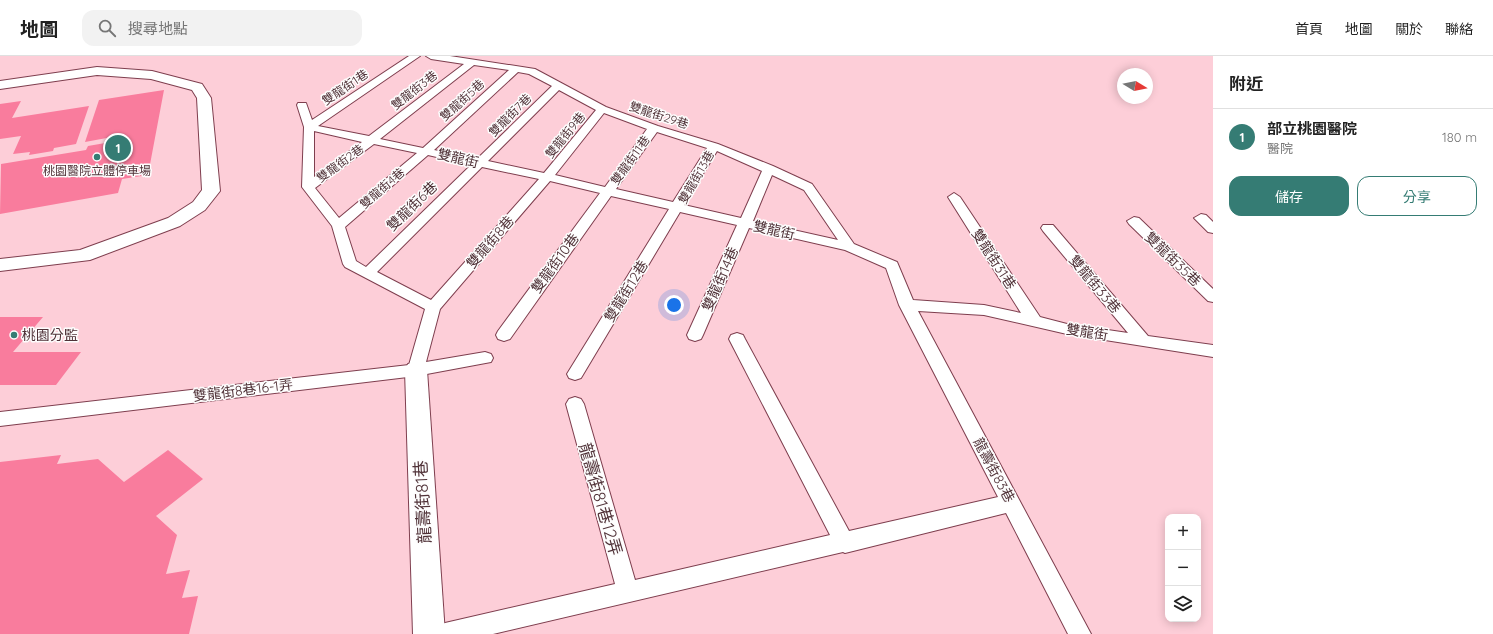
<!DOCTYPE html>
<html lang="zh-TW">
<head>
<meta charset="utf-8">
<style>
  body { margin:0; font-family:Quicksand,"Noto Sans TC",sans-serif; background:#f2f2f2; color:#222 }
  .controls { position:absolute; right:12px; bottom:12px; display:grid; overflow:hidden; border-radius:8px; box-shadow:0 2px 10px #0003 }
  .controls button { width:36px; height:36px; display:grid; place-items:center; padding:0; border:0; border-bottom:1px solid #e0e0e0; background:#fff; color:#222; font:20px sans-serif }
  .compass { position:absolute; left:1117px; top:12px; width:36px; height:36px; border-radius:50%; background:#fff; box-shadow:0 2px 10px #0003; rotate:100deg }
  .you { position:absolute; left:674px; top:249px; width:14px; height:14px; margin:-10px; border:3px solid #fff; border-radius:50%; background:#1a73e8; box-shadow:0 0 0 6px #1a73e833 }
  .badge { display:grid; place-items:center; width:26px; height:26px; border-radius:50%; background:#357c74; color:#fff; font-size:13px; font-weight:700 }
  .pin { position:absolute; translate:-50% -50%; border:2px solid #fff; box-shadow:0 1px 4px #0006 }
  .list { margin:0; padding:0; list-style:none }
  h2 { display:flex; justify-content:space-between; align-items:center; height:52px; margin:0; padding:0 16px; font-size:17px }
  h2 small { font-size:13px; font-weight:400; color:#767676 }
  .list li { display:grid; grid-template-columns:26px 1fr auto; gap:12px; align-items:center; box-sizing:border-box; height:56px; padding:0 16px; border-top:1px solid #e0e0e0 }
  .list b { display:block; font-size:15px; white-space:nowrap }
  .list p { margin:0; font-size:13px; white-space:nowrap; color:#767676 }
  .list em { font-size:13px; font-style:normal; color:#767676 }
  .actions { display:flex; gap:8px; padding:12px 16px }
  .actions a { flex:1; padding:9px 0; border:1px solid #357c74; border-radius:12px; text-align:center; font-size:14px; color:#357c74 }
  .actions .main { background:#357c74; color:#fff }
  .icon { flex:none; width:22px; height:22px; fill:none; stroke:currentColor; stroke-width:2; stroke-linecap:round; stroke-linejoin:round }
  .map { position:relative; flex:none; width:1213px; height:578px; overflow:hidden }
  header { display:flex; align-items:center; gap:24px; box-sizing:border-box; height:56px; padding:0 20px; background:#fff; border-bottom:1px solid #e0e0e0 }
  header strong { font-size:19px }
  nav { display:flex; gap:22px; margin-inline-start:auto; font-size:14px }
  .search { width:280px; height:36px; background:#f2f2f2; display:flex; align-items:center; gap:10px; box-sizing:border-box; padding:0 14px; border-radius:12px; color:#767676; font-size:15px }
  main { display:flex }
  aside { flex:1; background:#fff }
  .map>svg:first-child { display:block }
  .building { fill:#f97c9d }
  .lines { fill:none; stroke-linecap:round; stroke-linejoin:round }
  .service-casing { stroke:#7e3e4e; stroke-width:2 }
  .minor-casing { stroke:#7e3e4e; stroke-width:2 }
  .service { fill:#fff; fill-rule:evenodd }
  .minor { fill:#fff; fill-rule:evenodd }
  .poi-dot { fill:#357c74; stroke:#fdfdfd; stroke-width:1.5 }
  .labels { text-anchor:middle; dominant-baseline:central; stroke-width:3; stroke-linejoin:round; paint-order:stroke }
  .far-street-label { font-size:12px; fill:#503238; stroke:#fdfdfd }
  .far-poi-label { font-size:12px; fill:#503238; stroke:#fdfdfd }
  .street-label { font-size:14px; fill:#503238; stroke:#fdfdfd }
  .poi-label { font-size:14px; fill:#503238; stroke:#fdfdfd; text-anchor:start }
  .near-street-label { font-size:17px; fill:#503238; stroke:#fdfdfd }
</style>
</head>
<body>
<header>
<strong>地圖</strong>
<div class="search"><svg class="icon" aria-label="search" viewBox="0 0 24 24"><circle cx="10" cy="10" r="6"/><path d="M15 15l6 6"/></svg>搜尋地點</div>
<nav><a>首頁</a><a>地圖</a><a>關於</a><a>聯絡</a></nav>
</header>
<main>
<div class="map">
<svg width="1213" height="578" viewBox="0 0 1213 578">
  <rect width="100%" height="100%" fill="#fdced8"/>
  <!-- building -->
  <g class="building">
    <polygon points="164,34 148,119 122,123 118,137 0,158 1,108 86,94 88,90 111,86 112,81 85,86 99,44"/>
    <polygon points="21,45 12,62 89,50 76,88 54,92 53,95 29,99 30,96 13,98 21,80 0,83 0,48"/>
    <polygon points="0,261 43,261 13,296 81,296 56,329 0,329"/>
    <polygon points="168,394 203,423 156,460 177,479 166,518 190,514 182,542 198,540 189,578 0,578 0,406 61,399 57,408 98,403 124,426"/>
  </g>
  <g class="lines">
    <defs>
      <g id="service">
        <path d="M409 0H420L318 70 369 80 464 8 431 3 426 0H450L535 13 606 51 658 70 718 88 773 110 812 128 854 188 897 206 913 244 984 249 1021 257 948 141 954 137 960 141 1040 261 1067 268 1128 277 1043 175 1041 172 1043 169H1053L1148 280 1213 289V301L1067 278 984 259 918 255 1091 578H1068L1006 457 845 497 843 496 493 578H434L437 570 445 567 615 528 566 348 569 343 575 341 581 343 584 348 635 524 830 479 729 283 731 279 737 277 743 279 745 283 849 475 998 441 899 249 886 212 845 194 749 172 703 279 701 283 695 285 689 283 687 279 737 169 680 156 581 322 575 324 569 322 567 318 669 153 611 140 510 283 504 285 498 283 496 279 498 275 600 137 550 125 440 253 426 306 485 296 491 298 493 302 491 306 416 320 0 370V356L409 309 425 253 345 211 343 208 332 170 302 131 304 71 297 49 298 47H306L312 64ZM474 9 509 14 423 92 380 83ZM518 16 529 18 552 30 477 103 434 94ZM559 34 596 54 544 117 488 105ZM604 57 647 73 605 131 555 119ZM314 75 362 86 314 121ZM657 76 707 92 673 146 616 133ZM374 88 417 97 339 162 315 132ZM717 95 762 115 741 162 684 149ZM428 99 471 109 366 211 356 205 345 171ZM482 111 539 123 431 244 377 216ZM772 119 804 134 838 184 753 165Z"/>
        <polygon points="1201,158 1206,159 1213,166 1213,177 1208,176 1194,162"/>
        <polygon points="1134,161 1139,162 1213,233 1213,246 1208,245 1129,168 1127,165"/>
      </g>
      <g id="minor">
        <polygon points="97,11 152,15 202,28 211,42 220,135 205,154 180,170 90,204 0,215 0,203 80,194 168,162 193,146 202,134 197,42 192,34 151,23 97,19 0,33 0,25"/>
        <polygon points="416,306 424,308 427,314 445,578 413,578 405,314 408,308"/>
      </g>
    </defs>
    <!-- service casing -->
    <use href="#service" class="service-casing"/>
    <!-- minor casing -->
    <use href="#minor" class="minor-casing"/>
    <!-- service -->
    <use href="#service" class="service"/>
    <!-- minor -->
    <use href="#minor" class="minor"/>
  </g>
  <!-- markers -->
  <g class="poi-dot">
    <circle cx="97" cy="101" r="4"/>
    <circle cx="14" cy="279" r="4"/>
  </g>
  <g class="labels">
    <!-- far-street labels -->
    <g class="far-street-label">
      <text transform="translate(345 31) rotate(-34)">雙龍街1巷</text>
      <text transform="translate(414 34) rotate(-38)">雙龍街3巷</text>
      <text transform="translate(462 44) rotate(-42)">雙龍街5巷</text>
      <text transform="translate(510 59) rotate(-45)">雙龍街7巷</text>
      <text transform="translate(659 59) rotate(18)">雙龍街29巷</text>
      <text transform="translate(565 79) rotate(-51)">雙龍街9巷</text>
      <text transform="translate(630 104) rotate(-54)">雙龍街11巷</text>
      <text transform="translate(340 107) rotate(-36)">雙龍街2巷</text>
      <text transform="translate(696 121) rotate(-60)">雙龍街13巷</text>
      <text transform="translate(382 132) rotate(-41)">雙龍街4巷</text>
    </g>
    <!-- far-poi labels -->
    <g class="far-poi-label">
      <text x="97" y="114">桃園醫院立體停車場</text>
    </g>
    <!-- street labels -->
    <g class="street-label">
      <text transform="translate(458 102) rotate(13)">雙龍街</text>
      <text transform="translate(412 150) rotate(-44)">雙龍街6巷</text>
      <text transform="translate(774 174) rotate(13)">雙龍街</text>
      <text transform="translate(490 186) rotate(-49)">雙龍街8巷</text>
      <text transform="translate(994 203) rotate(57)">雙龍街31巷</text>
      <text transform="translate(1173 203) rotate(44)">雙龍街35巷</text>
      <text transform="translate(555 207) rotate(-54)">雙龍街10巷</text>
      <text transform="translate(720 223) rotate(-66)">雙龍街14巷</text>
      <text transform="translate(1095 228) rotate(50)">雙龍街33巷</text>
      <text transform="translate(626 235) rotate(-58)">雙龍街12巷</text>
      <text transform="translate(1087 276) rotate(9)">雙龍街</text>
      <text transform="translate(243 334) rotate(-7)">雙龍街8巷16-1弄</text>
      <text transform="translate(994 414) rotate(62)">龍壽街83巷</text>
    </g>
    <!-- poi labels -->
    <g class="poi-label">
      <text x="22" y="279">桃園分監</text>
    </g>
    <!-- near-street labels -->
    <g class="near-street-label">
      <text transform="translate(601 443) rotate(74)">龍壽街81巷12弄</text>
      <text transform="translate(422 446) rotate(-93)">龍壽街81巷</text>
    </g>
  </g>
</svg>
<div class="controls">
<button>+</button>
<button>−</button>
<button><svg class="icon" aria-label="layers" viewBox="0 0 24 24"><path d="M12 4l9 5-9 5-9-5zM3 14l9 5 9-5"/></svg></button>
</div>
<svg class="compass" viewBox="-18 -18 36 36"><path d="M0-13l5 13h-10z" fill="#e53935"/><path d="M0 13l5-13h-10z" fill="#767676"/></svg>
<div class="you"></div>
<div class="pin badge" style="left:118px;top:92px">1</div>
</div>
<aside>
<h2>附近<small></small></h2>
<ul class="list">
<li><span class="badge">1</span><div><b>部立桃園醫院</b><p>醫院</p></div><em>180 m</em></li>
</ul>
<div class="actions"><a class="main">儲存</a><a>分享</a></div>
</aside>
</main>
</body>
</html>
